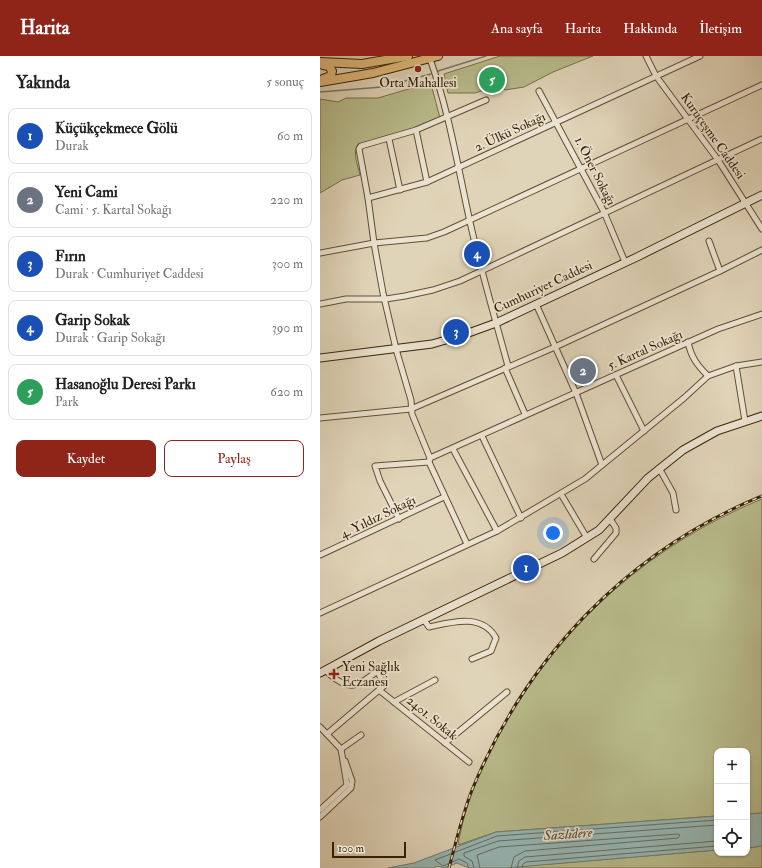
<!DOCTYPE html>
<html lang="tr">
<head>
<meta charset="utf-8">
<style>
  body { margin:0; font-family:"IM FELL Double Pica",serif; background:#f6f6f6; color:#222 }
  .controls { position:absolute; right:12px; bottom:12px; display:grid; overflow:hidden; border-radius:8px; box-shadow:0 1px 3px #0004 }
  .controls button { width:36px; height:36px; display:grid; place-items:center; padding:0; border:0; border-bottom:1px solid #e0e0e0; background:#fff; color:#222; font:20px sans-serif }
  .scale { position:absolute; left:12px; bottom:10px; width:74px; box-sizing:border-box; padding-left:4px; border:2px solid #382308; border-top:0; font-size:11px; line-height:14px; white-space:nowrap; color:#382308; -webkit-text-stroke:3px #ebe3d1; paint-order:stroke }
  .you { position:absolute; left:233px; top:477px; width:14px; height:14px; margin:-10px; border:3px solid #fff; border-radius:50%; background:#1a73e8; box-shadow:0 0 0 6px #1a73e833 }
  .badge { display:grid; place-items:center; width:26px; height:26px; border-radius:50%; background:#8f2418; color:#fff; font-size:13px; font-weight:700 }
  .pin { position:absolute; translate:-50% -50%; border:2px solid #fff; box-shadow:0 1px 4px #0006 }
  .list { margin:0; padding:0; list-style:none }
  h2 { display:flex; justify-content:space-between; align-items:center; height:52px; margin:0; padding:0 16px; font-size:17px }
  h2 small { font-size:13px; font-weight:400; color:#767676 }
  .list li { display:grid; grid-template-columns:26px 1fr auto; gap:12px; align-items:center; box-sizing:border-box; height:56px; margin:0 8px 8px; padding:0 8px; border:1px solid #e0e0e0; border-radius:8px }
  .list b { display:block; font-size:15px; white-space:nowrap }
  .list p { margin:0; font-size:13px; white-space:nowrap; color:#767676 }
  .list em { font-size:13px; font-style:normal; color:#767676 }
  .actions { display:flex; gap:8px; padding:12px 16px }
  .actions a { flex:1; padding:9px 0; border:1px solid #8f2418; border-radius:8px; text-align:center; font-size:14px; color:#8f2418 }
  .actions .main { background:#8f2418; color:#fff }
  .icon { flex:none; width:22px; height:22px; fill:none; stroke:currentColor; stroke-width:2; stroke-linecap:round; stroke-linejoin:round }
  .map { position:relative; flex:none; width:442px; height:812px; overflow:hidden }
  header { display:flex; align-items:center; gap:24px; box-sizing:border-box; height:56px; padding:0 20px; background:#8f2418; color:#fff }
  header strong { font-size:19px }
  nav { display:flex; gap:22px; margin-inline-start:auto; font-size:14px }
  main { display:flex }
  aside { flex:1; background:#fff }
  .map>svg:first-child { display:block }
  .green { fill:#b8bb8b; stroke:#786f4a }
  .water { fill:#96b7b6; stroke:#707c70 }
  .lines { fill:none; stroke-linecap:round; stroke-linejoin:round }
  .shore { stroke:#676d5f; stroke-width:1 }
  .stream { stroke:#707c70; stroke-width:1.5 }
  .street-casing { stroke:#624f34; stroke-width:7 }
  .secondary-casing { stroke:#382308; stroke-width:9 }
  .primary-casing { stroke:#382308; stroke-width:10 }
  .street { stroke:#ebe3d1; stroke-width:5 }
  .secondary { stroke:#ebe3d1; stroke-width:7 }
  .primary { stroke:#e0ba7c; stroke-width:8 }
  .rail-casing { stroke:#382308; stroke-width:3 }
  .rail { stroke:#ebe3d1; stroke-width:1.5; stroke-dasharray:4.5; stroke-linecap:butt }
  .poi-dot { fill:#8f2418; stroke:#ebe3d1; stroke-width:1.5 }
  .labels { text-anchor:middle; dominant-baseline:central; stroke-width:3.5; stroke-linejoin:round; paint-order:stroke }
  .poi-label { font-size:13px; fill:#382308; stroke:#ebe3d1 }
  .street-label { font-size:13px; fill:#382308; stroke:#ebe3d1 }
  .water-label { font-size:14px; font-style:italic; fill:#504834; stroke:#ebe3d1 }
</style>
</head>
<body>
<header>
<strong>Harita</strong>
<nav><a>Ana sayfa</a><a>Harita</a><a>Hakkında</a><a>İletişim</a></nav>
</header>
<main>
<aside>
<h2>Yakında<small>5 sonuç</small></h2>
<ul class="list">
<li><span class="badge" style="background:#1a4fb4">1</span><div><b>Küçükçekmece Gölü</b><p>Durak</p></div><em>60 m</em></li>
<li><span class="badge" style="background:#6b7280">2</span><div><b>Yeni Cami</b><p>Cami · 5. Kartal Sokağı</p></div><em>220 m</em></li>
<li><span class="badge" style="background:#1a4fb4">3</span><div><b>Fırın</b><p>Durak · Cumhuriyet Caddesi</p></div><em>300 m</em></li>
<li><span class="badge" style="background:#1a4fb4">4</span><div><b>Garip Sokak</b><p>Durak · Garip Sokağı</p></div><em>390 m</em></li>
<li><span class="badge" style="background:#2e9e5b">5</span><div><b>Hasanoğlu Deresi Parkı</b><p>Park</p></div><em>620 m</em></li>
</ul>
<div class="actions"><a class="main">Kaydet</a><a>Paylaş</a></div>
</aside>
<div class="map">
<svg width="442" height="812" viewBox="0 0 442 812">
  <rect width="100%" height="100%" fill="#e0d4b8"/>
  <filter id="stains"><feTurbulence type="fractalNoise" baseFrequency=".005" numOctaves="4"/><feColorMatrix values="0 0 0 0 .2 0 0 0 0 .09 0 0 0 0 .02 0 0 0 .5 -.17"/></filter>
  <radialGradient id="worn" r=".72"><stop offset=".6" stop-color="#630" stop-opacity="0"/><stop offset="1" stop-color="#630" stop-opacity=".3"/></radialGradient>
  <!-- green -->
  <g class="green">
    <polygon points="180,0 273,0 233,16 204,31 185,34 180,29 155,37 128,37 124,18"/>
    <path d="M92 32H112L120 62 71 81 38 88C32 97 38 109 40 119L22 124 0 137V43L18 46 26 42H58Z"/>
    <path d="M442 443V757L427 758V695H397V760L176 776 138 789C145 746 164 704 186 666 246 564 332 488 442 443Z"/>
    <polygon points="442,790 442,812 181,812 397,794 397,797 427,797 427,792"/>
  </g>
  <!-- water -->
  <g class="water">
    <polygon points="442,757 442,790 427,792 427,758"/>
    <polygon points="397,760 397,794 186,812 149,812 137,807 124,812 117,810 114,812 68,812 94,807 176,776"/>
  </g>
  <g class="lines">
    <!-- shore -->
    <g class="shore">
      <polyline points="149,812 147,807 139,803 123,810 115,804 177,780 397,764"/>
      <polyline points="154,812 152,805 144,800 144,797 178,785 397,769"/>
      <polyline points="160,812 157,799 179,791 358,778 360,779 358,782 205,795 194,801 191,812"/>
      <polyline points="197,812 199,805 205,801 397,785"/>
      <polyline points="202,812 203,808 206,806 397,790"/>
    </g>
    <!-- stream -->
    <g class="stream">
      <polyline points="118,15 166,0"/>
      <polyline points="0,36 62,31 111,18"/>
    </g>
    <defs>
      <g id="street">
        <polyline points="326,0 336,20 398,104 442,173"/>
        <path d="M110 3C129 55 138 112 150 166 161 215 175 262 188 310"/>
        <polyline points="219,35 284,156 305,206"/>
        <polyline points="96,74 107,126"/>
        <polyline points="69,83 80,134"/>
        <polyline points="48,142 107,126 380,0"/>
        <polyline points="389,185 400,215"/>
        <polyline points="0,197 54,187 107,182 124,176 442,29"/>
        <polyline points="0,248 26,243 66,243 85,240 113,234 140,225 442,83"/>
        <polyline points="216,248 256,337 282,409"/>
        <path d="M368 286C371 301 377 309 388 320"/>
        <polyline points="416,310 425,365"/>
        <polyline points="185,312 205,358"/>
        <polyline points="296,319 324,375"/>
        <polyline points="0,362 91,353 235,291 400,215 442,194"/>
        <polyline points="162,380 201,462"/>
        <polyline points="133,393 177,475"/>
        <polyline points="110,402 398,273 442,258"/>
        <polyline points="339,412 353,437 356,454"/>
        <polyline points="241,438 267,482"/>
        <polyline points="79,463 60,425 55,410 109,406"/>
        <polyline points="147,488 109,406 110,402 92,358 91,344 76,293 63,237 54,187 48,142 39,93 41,90 96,74 166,44"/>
        <polyline points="0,499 124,441"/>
        <polyline points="274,503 296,477 296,472 290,463"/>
        <polyline points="0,557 177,475 265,423 364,342 388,320 416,310 442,306"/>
        <path d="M104 564 109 571C132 566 162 557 176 582L171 595 152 603"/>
        <path d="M5 614C26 634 35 634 57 615L65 629 59 634"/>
        <polyline points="74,646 115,624"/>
        <polyline points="0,671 21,693 27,729 0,754"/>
        <polyline points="7,678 59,634 149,706"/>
        <polyline points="125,687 187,636"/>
        <polyline points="21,693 41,679"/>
        <polyline points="0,761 31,732 32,725 25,705"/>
      </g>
      <g id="secondary">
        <polyline points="0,302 112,288 143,279 176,267 317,201 442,139"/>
        <polyline points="0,617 59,585 242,497 279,474 328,422 363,394 397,375 442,360"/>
      </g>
      <g id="primary">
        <polyline points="0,6 42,8 88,0"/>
        <polyline points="3,9 9,10 12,15 11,20 3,23"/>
        <polyline points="0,26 53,17 118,0"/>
      </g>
    </defs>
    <!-- street casing -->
    <use href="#street" class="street-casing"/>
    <!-- secondary casing -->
    <use href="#secondary" class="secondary-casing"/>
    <!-- primary casing -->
    <use href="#primary" class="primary-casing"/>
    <!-- street -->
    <use href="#street" class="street"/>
    <!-- secondary -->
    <use href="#secondary" class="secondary"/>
    <!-- primary -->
    <use href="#primary" class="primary"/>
    <defs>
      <path id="rail" d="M129 812C136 786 142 759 152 734 207 600 308 495 442 440"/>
    </defs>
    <!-- rail casing -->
    <use href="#rail" class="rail-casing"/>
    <!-- rail -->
    <use href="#rail" class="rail"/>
  </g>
  <!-- markers -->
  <g class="poi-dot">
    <circle cx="98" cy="13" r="4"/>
    <path d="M12 612h4v4h4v4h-4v4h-4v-4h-4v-4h4z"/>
  </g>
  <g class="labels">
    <!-- poi labels -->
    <g class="poi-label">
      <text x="98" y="27">Orta Mahallesi</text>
      <text x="22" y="611" text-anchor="start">Yeni Sağlık<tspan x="22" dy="15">Eczanesi</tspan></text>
    </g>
    <!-- street labels -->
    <g class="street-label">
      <text transform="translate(190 76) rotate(-25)">2. Ülkü Sokağı</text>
      <text transform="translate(393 80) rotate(55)">Kuruçeşme Caddesi</text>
      <text transform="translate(275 115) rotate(63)">1. Öner Sokağı</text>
      <text transform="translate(223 231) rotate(-25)">Cumhuriyet Caddesi</text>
      <text transform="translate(325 294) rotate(-24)">5. Kartal Sokağı</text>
      <text transform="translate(58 461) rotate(-26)">4. Yıldız Sokağı</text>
      <text transform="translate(112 662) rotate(39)">2401. Sokak</text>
    </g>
    <!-- water labels -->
    <g class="water-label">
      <text transform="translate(248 778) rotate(-4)">Sazlıdere</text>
    </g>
  </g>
  <rect width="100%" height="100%" filter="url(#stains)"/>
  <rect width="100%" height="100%" fill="url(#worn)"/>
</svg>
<div class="controls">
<button>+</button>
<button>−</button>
<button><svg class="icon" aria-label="locate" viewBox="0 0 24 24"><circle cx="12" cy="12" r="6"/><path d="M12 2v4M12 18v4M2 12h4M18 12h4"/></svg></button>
</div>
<div class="scale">100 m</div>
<div class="you"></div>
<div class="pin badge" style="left:206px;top:512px;background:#1a4fb4">1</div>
<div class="pin badge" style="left:263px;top:315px;background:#6b7280">2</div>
<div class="pin badge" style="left:136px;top:276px;background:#1a4fb4">3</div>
<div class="pin badge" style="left:157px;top:198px;background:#1a4fb4">4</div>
<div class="pin badge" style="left:172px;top:24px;background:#2e9e5b">5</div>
</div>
</main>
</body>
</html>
